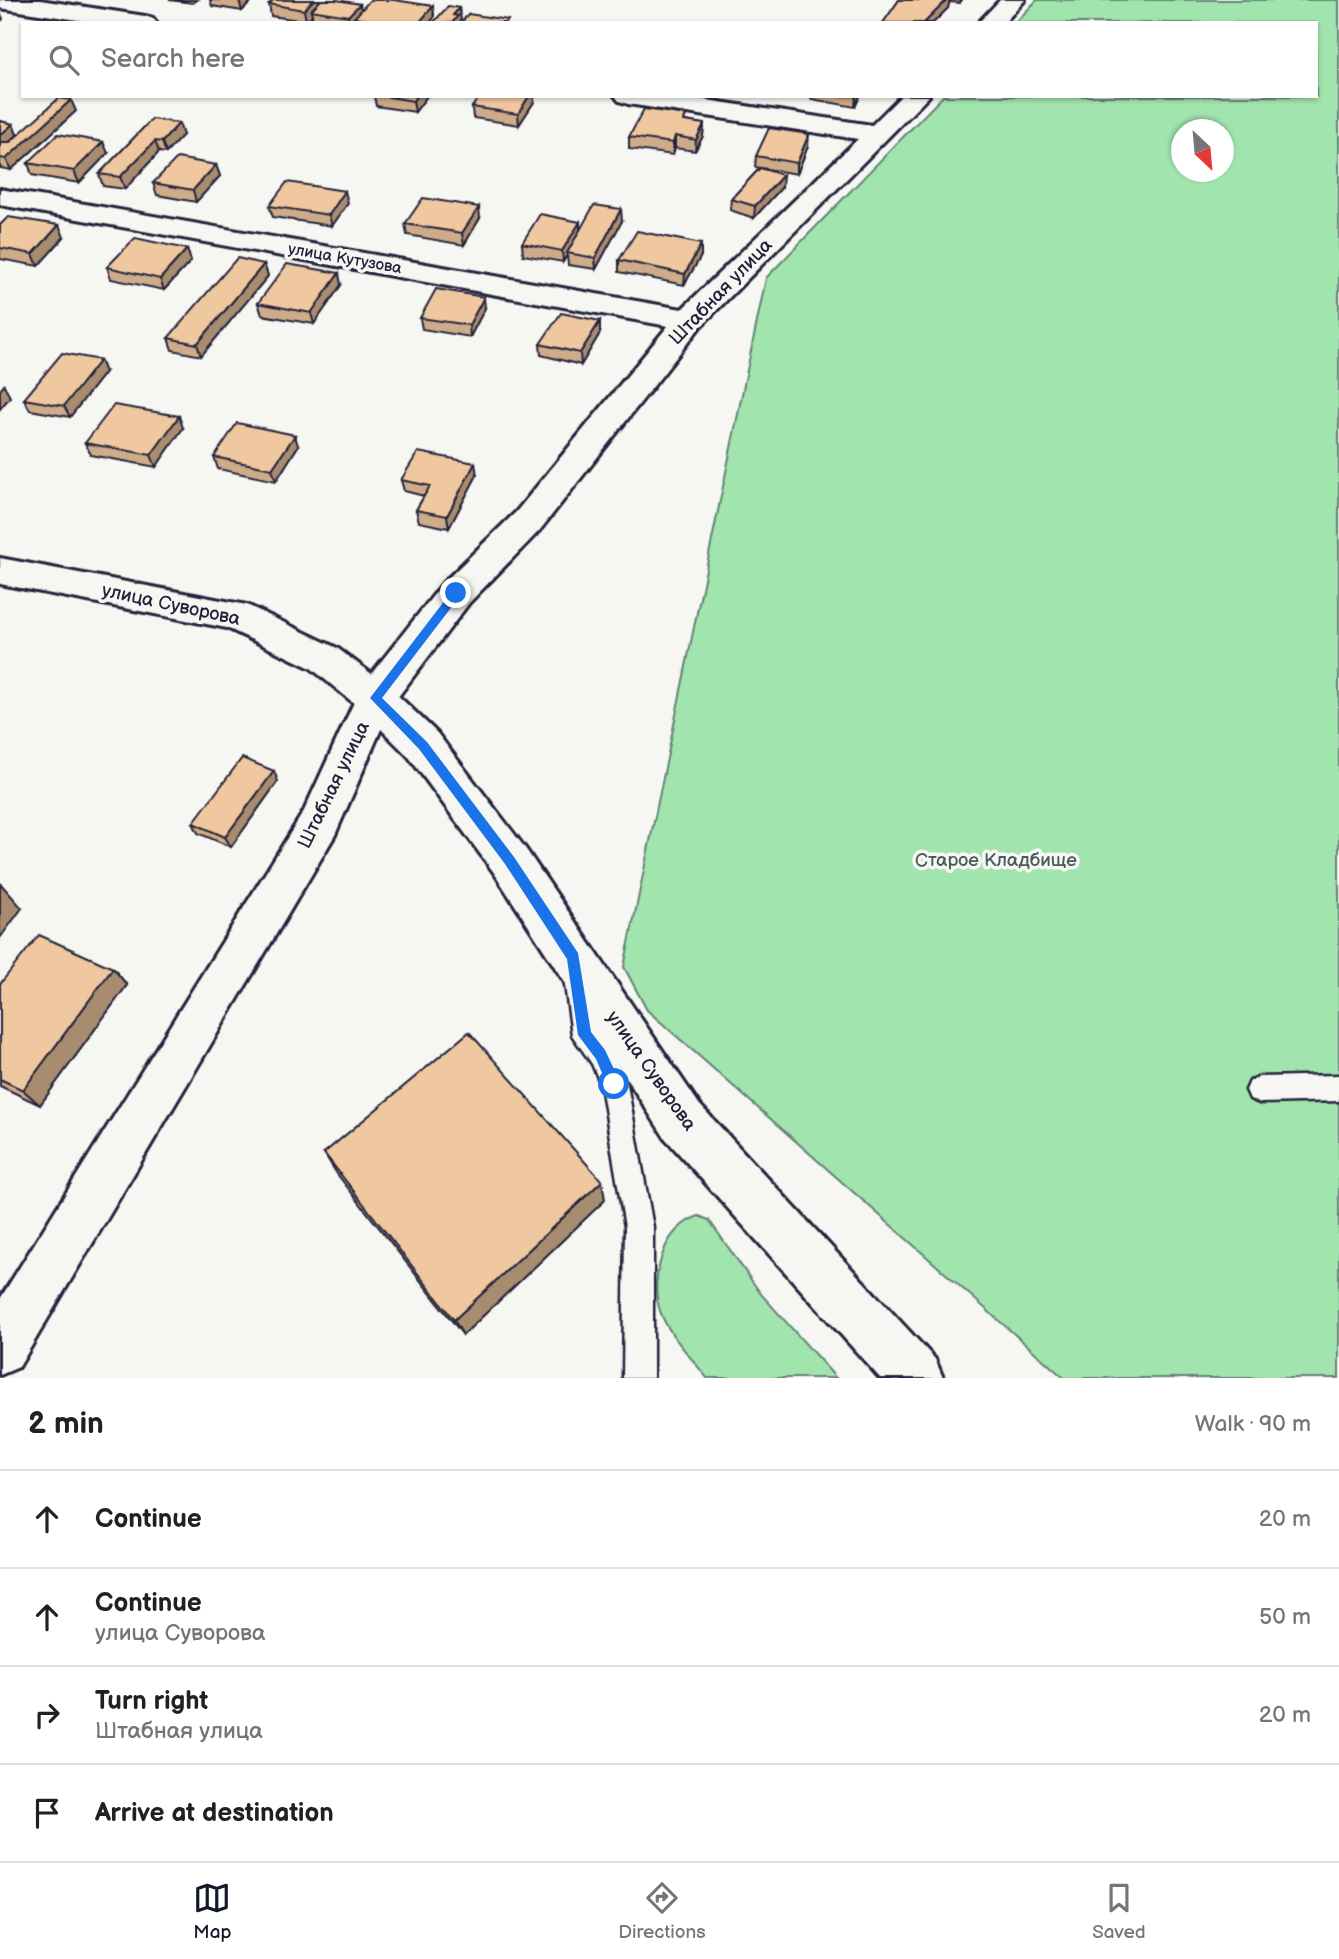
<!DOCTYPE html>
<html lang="en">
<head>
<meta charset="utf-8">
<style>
  body { margin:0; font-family:"Balsamiq Sans",sans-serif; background:#f2f2f2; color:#202124 }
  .compass { position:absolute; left:1171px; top:119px; width:63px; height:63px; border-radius:50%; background:#fff; box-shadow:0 2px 5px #0004; rotate:154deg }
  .stop { position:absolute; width:21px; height:21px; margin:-16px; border:5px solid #1a73e8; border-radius:50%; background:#fff }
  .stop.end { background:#1a73e8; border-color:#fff; box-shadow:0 2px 7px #0008 }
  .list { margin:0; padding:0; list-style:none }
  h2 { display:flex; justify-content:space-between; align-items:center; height:91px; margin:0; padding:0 28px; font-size:30px }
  h2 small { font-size:23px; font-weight:400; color:#757577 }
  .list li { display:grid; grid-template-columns:46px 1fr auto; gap:21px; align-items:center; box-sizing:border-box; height:98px; padding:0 28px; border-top:2px solid #e0e0e0 }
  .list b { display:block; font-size:26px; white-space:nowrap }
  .list p { margin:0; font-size:23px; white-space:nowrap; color:#757577 }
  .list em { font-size:23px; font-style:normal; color:#757577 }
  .icon { flex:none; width:38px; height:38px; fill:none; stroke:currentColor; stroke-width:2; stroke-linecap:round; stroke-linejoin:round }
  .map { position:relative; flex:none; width:1339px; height:1378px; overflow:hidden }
  .search { position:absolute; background:#fff; box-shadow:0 2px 5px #0004; left:21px; right:21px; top:21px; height:77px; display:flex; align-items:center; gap:18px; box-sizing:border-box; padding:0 24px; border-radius:0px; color:#757577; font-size:26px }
  .sheet { height:483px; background:#fff }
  nav { display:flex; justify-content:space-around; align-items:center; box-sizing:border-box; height:98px; border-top:2px solid #e0e0e0; background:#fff; font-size:19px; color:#757577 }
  nav a { display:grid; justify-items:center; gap:4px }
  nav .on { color:#111827 }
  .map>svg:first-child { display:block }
  .green { fill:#a1e4ae; stroke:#628374; stroke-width:2; fill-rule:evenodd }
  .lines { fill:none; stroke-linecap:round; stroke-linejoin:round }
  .lane-casing { stroke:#22223b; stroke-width:5 }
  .street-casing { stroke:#22223b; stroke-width:6 }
  .secondary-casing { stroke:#22223b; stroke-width:6 }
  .lane { fill:#f6f6f2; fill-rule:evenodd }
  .street { fill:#f6f6f2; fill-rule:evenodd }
  .secondary { fill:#f6f6f2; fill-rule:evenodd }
  .wall { fill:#ceac89; stroke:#22223b; stroke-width:2 }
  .shaded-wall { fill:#a88c6f; stroke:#22223b; stroke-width:2 }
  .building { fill:#f0c89f; stroke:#22223b; stroke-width:2 }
  .route { fill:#1a73e8 }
  .labels { text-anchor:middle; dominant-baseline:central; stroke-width:7; stroke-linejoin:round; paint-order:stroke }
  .far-street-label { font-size:16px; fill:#22223b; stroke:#f6f6f2 }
  .street-label { font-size:19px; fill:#22223b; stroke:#f6f6f2 }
  .park-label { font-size:19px; fill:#485c5e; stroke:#f6f6f2 }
</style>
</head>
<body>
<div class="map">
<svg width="1339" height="1378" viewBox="0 0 1339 1378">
  <rect width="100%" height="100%" fill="#f6f6f2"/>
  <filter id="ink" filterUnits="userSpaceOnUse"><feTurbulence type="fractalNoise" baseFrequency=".0143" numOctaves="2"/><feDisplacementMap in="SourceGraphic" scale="14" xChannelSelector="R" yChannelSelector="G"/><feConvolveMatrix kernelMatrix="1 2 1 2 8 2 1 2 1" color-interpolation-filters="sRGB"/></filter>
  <g filter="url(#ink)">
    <!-- green -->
    <g class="green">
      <path d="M1037 0H1339V1378H1064L647 1010 624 967 766 278 943 96H1316V23H1015ZM1182 130H1224V172H1182Z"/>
      <path d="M699 1216 709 1220 761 1294 836 1378H707C673 1334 642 1312 663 1253 669 1236 682 1221 699 1216Z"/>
    </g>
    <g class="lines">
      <defs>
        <g id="lane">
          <polygon points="576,967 585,970 597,1030 610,1046 627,1084 653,1227 653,1378 623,1378 625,1227 601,1085 592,1064 572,1035 564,978 567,970"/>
          <polygon points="1339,1075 1339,1101 1259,1103 1250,1099 1246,1090 1250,1081 1259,1077"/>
        </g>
        <g id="street">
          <polygon points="0,0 40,0 145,16 153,18 157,23 97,23 0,8"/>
          <polygon points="1000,0 1025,0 1004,23 978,23"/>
          <polygon points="615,96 680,96 872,125 901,96 929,96 700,327 540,530 469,603 391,706 335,835 19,1367 0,1375 0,1299 304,811 361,687 443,583 516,512 668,326 0,205 0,189 682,309 858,139 628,104 619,101"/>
        </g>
        <polygon id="secondary" points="0,558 247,605 337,648 389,687 437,733 525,848 699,1104 935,1359 943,1378 880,1378 665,1138 495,874 409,757 361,709 311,668 227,628 0,584"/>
      </defs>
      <!-- lane casing -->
      <use href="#lane" class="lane-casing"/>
      <!-- street casing -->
      <use href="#street" class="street-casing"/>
      <!-- secondary casing -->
      <use href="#secondary" class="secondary-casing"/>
      <!-- lane -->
      <use href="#lane" class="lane"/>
      <!-- street -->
      <use href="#street" class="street"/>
      <!-- secondary -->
      <use href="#secondary" class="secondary"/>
    </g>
    <!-- wall -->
    <g class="wall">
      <polygon points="169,0 197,0 193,3"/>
      <polygon points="210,0 253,0 242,11 212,6"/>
      <polygon points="899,0 961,0 960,3 949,2 948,8 933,23 883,23"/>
      <polygon points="269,4 360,4 361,10 433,6 434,17 430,23 324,23 313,21 312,15 306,21 271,16"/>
      <polygon points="374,96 427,96 415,112 376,106"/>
      <polygon points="811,96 860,96 855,107 811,99"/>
      <polygon points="534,102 519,125 473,118 472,107"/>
      <polygon points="76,111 11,170 0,168 0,121 13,124 17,135"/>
      <polygon points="152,119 183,135 166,153 159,152 125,189 103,186 99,174"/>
      <polygon points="686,121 704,124 703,136 695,151 675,148 673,155 629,149 629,137"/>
      <polygon points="808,146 797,174 761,168 782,187 754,218 730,210 731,199 760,168 755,167 756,156"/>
      <polygon points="108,153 79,183 32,175 28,163"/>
      <polygon points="216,165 220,176 196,202 157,195 153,183"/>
      <polygon points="348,203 332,226 273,217 269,206"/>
      <polygon points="480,218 464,245 407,235 405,224"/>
      <polygon points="622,221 596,269 568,265 567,255 563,262 523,255 522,243 580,222 580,230"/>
      <polygon points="0,225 64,237 38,266 0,259"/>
      <polygon points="701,244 701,256 684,285 619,272 619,260"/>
      <polygon points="187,249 191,261 164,290 111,279 107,267"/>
      <polygon points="264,264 268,276 201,356 172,350 168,338"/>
      <polygon points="341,285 314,324 262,315 258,303"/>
      <polygon points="485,308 470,337 422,329 420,318"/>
      <polygon points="600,333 581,365 541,355 540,344"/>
      <polygon points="105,372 70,417 30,410 24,399"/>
      <polygon points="183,428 156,467 91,455 85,443"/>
      <polygon points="298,446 276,481 218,469 214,457"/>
      <polygon points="477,475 449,528 419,522 416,510 424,496 404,491 401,480"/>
      <polygon points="278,781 231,847 198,833 193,823"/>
      <polygon points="113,968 127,985 40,1105 0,1086 0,984"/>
      <polygon points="324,1153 605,1200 463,1335 337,1174"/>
    </g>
    <!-- shaded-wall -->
    <g class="shaded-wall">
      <polygon points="239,0 253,0 242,11"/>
      <polygon points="313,0 326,0 311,10 312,15 306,21 304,10"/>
      <polygon points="947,0 950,0 948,8 933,23 924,23"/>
      <polygon points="360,4 362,15 354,18 355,23 349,23 348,16"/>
      <polygon points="433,6 434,17 430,23 419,23"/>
      <polygon points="459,8 461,19 459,23 452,23 453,15"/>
      <polygon points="0,12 3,19 0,22"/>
      <polygon points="416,96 427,96 415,112 413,101"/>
      <polygon points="529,96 534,96 534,102 519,125 518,114"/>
      <polygon points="856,96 860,96 855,107"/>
      <polygon points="71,100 76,111 11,170 6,159"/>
      <polygon points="179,123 183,135 166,153 162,142"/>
      <polygon points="13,124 17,135 0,151 0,135"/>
      <polygon points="704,124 703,136 695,151 696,140"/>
      <polygon points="809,134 808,146 797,174 797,163"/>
      <polygon points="675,136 675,148 673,155 673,143"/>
      <polygon points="155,141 159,152 125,189 120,177"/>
      <polygon points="103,142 108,153 79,183 74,171"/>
      <polygon points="216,165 220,176 196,202 193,190"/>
      <polygon points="783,175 782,187 754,218 755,206"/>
      <polygon points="345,191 348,203 332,226 329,215"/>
      <polygon points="479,207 480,218 464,245 462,233"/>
      <polygon points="621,209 622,221 596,269 595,258"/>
      <polygon points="580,222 580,234 567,253 567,255 563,262 562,251"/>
      <polygon points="59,225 64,237 38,266 33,254"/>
      <polygon points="701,244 701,256 684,285 685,274"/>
      <polygon points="187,249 191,261 164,290 160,279"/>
      <polygon points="264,264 268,276 201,356 197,344"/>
      <polygon points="339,273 341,285 314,324 311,313"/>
      <polygon points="484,297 485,308 470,337 469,325"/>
      <polygon points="600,321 600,333 581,365 580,353"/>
      <polygon points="100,360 105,372 70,417 64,406"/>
      <polygon points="4,385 10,397 0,409 0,390"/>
      <polygon points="179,416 183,428 156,467 151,455"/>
      <polygon points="295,435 298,446 276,481 272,469"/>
      <polygon points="475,463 477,475 449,528 447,516"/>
      <polygon points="274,771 278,781 231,847 225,837"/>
      <polygon points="0,883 22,908 0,938"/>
      <polygon points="113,968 127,985 40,1105 23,1090"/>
      <polygon points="602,1181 605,1200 463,1335 454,1320"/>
    </g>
    <!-- building -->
    <g class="building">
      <polygon points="273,0 313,0 304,10 269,4"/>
      <polygon points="321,0 337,0 360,4 348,16 311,10"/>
      <polygon points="370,0 394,0 433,6 419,23 388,23 354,18"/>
      <polygon points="899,0 947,0 924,23 883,23"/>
      <polygon points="448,6 459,8 453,15 458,16 452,23 433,23"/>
      <polygon points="468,14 508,20 506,23 461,23"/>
      <polygon points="59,20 80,23 56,23"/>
      <polygon points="383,96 416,96 413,101"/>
      <polygon points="480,96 529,96 518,114 472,107"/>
      <polygon points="59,98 71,100 6,159 0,158 0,142 10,142"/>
      <polygon points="644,109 686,115 684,121 704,124 696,140 675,136 673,143 629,137"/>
      <polygon points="152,119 179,123 162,142 155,141 120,177 99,174"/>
      <polygon points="0,121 13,124 0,135"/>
      <polygon points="769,128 809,134 797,163 756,156"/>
      <polygon points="58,134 103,142 74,171 28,163"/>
      <polygon points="177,158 216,165 193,190 153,183"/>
      <polygon points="760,168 783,175 755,206 731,199"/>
      <polygon points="287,182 345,191 329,215 269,206"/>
      <polygon points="423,198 479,207 462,233 405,224"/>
      <polygon points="594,205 621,209 595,258 567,253"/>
      <polygon points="540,214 580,222 562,251 522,243"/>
      <polygon points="8,217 59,225 33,254 0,248 0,225"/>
      <polygon points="637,231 701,244 685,274 619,260"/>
      <polygon points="135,238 187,249 160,279 107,267"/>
      <polygon points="237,258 264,264 197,344 168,338"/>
      <polygon points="287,264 339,273 311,313 258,303"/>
      <polygon points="436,289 484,297 469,325 420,318"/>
      <polygon points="561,313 600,321 580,353 540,344"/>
      <polygon points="62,353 100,360 64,406 24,399"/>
      <polygon points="114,405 179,416 151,455 85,443"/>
      <polygon points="237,423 295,435 272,469 214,457"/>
      <polygon points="418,452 475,463 447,516 416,510 430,486 401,480"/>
      <polygon points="242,758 274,771 225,837 193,823"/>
      <polygon points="39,935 113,968 23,1090 0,1079 0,984"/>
      <polygon points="469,1032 602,1181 454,1320 324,1153"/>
    </g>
  </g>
  <!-- route -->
  <polygon class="route" points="456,589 462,593 460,596 382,698 427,742 514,857 578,953 591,1032 605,1050 621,1084 614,1091 609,1089 596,1059 578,1035 567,959 505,864 419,749 370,698 452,591"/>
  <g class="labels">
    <!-- far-street labels -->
    <g class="far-street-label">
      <text transform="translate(345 259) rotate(10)">улица Кутузова</text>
    </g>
    <!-- street labels -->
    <g class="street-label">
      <text transform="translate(721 292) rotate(-46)">Штабная улица</text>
      <text transform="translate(171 605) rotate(12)">улица Суворова</text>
      <text transform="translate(334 785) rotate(-64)">Штабная улица</text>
      <text transform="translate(651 1071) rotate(55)">улица Суворова</text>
    </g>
    <!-- park labels -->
    <g class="park-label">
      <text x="996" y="860">Старое Кладбище</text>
    </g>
  </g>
</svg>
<svg class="compass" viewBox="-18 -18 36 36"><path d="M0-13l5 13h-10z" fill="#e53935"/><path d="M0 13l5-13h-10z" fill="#757577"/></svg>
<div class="stop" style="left:614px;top:1084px"></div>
<div class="stop end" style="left:456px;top:593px"></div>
<div class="search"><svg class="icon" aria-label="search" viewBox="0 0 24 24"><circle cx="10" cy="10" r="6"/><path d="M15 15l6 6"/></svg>Search here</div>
</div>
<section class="sheet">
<h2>2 min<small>Walk · 90 m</small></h2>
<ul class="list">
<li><svg class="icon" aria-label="ahead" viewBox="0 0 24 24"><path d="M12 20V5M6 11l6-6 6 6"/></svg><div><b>Continue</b></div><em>20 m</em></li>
<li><svg class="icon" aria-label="ahead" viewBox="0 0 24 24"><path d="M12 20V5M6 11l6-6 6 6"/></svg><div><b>Continue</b><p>улица Суворова</p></div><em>50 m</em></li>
<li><svg class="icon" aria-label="right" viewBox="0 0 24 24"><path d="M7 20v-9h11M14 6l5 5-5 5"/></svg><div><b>Turn right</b><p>Штабная улица</p></div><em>20 m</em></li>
<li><svg class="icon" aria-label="arrive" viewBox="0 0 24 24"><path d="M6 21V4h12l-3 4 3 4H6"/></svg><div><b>Arrive at destination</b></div></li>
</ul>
</section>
<nav>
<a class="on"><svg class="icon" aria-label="map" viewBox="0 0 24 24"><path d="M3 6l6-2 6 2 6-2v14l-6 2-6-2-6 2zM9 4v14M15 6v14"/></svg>Map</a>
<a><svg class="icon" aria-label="directions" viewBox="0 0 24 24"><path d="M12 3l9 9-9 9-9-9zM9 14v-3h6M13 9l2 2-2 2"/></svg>Directions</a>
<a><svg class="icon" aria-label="saved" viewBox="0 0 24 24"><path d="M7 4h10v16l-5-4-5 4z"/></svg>Saved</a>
</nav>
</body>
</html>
